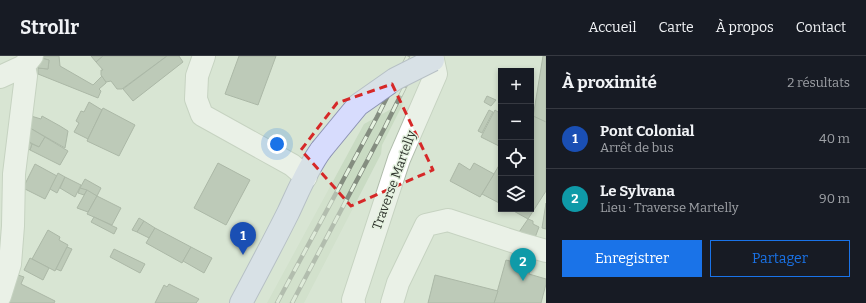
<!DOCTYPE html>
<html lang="fr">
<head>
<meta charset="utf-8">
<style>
  body { margin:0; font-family:Bitter,serif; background:#242831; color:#f1f3f6 }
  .controls { position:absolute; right:12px; top:12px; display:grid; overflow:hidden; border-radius:0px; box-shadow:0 2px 6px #0003 }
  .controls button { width:36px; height:36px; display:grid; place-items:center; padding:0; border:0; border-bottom:1px solid #363941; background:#171b24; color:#f1f3f6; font:20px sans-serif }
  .you { position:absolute; left:277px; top:88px; width:14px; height:14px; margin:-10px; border:3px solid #fff; border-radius:50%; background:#1a73e8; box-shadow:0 0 0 6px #1a73e833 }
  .badge { display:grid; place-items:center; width:26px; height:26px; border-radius:50%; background:#1a73e8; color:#fff; font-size:13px; font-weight:700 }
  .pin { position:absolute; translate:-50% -33px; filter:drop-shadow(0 1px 2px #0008) }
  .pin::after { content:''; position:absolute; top:21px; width:14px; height:12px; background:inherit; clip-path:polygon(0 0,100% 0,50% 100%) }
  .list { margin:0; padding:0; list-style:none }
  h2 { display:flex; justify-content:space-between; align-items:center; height:52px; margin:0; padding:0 16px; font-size:17px }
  h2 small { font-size:13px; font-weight:400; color:#9ea1a6 }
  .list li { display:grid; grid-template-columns:26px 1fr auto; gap:12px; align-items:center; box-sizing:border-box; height:60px; padding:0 16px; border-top:1px solid #363941 }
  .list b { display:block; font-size:15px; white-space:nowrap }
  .list p { margin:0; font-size:13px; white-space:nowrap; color:#9ea1a6 }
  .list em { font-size:13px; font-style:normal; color:#9ea1a6 }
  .actions { display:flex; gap:8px; padding:12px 16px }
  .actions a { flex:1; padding:9px 0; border:1px solid #1a73e8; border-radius:0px; text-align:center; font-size:14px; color:#1a73e8 }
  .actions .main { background:#1a73e8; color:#fff }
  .icon { flex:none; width:22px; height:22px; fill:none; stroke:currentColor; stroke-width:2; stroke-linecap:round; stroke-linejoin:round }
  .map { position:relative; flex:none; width:546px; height:247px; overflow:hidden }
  header { display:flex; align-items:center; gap:24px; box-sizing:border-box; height:56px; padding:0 20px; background:#171b24; border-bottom:1px solid #363941 }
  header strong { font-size:19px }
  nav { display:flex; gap:22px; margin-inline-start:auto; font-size:14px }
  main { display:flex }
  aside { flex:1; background:#171b24 }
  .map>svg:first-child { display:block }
  .built { fill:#c9dbc3 }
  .building { fill:#9ba897; stroke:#748070 }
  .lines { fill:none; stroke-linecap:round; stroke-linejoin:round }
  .minor-casing { stroke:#afbcab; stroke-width:24 }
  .major-casing { stroke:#8d93b4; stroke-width:24 }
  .minor { stroke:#fff; stroke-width:22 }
  .major { stroke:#d7dcfd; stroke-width:22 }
  .rail-casing { stroke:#848d80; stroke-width:4.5 }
  .rail { stroke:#e5f2e0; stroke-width:3; stroke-dasharray:9; stroke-linecap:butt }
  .major-bridge-casing { stroke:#8d93b4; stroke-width:24; stroke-linecap:butt }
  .major-bridge { stroke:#d7dcfd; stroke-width:22 }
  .marked { fill:none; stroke:#d62828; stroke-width:3; stroke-dasharray:8 5; stroke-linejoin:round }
  .labels { text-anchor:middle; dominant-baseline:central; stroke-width:3; stroke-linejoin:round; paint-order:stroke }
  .street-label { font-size:13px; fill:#333831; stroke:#e5f2e0 }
</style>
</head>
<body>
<header>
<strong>Strollr</strong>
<nav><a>Accueil</a><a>Carte</a><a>À propos</a><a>Contact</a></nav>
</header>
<main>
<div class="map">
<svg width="546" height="247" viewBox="0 0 546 247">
  <rect width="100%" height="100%" fill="#d8e5d3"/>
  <!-- built -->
  <polygon class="built" points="404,46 382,89 381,98 304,247 267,247 364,68"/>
  <!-- building -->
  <g class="building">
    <polygon points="42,0 59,0 60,10 93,29 102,20 106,26 106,27 99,33 101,35 98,42 38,18 38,12 48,13 49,4 41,2"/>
    <polygon points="91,0 103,0 96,6"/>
    <polygon points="103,0 167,0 122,33 117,33 111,25 106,26 101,19 101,14 103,14 96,6"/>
    <polygon points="167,0 179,0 183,6 133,45 123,33"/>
    <polygon points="239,0 276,0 258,49 225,38"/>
    <polygon points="543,0 546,0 546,66 533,61"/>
    <polygon points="41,2 49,4 48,13 38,12"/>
    <polygon points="487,40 496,44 491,50 484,46"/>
    <polygon points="89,46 102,54 88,83 74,76 79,67 76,65 81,55 84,56"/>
    <polygon points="103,52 135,69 119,100 87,85"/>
    <polygon points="489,54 493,56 482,77 478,75"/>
    <polygon points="495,54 501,58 501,91 481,81"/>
    <polygon points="531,59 546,66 546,135 528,163 510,153 531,153"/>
    <polygon points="31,60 41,63 42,60 60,70 68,75 65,92 30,72"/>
    <polygon points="30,72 45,81 39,91 27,85"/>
    <polygon points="45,81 68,95 60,109 30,94 32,88 39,91"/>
    <polygon points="27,85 32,88 30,94 26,91"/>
    <polygon points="501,106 501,148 482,138"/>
    <polygon points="218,107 250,124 226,169 194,152"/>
    <polygon points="459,107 470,114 474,107 494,118 480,141 450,125"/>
    <polygon points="35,108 57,120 45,143 23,132"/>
    <polygon points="58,117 65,121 57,137 50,133"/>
    <polygon points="65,121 81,129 75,141 60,132"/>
    <polygon points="85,123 101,132 97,140 80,132"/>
    <polygon points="80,132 87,134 84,139 78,137"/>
    <polygon points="87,134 97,140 88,156 77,152"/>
    <polygon points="97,140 121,152 112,169 87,158"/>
    <polygon points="546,147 546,173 542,172"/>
    <polygon points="94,161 117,172 114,178 91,166"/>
    <polygon points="139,162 144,165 137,176 132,174"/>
    <polygon points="528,163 533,165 533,168 539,171 533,187 517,179"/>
    <polygon points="144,165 155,172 149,182 137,176"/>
    <polygon points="155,172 191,191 182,207 146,187"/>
    <polygon points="48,174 60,181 59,184 68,189 55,215 32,203"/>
    <polygon points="67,191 72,193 61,215 56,213"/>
    <polygon points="191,191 212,202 204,217 183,205"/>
    <polygon points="114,193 145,208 140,217 110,201"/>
    <polygon points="30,202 49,212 43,224 24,214"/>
    <polygon points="506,204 518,207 517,211 530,214 529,218 546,223 546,228 541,247 494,247"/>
    <polygon points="18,219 24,221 21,228 55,245 54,247 7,247"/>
    <polygon points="435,219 498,235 494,247 428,247"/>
    <polygon points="169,228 199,243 196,247 155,247 164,229 167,231"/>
  </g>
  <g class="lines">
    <defs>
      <g id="minor">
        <polyline points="204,0 197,20 196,43 202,59 292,109 306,121"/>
        <polyline points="0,21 24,10"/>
        <polyline points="0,240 10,208 13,170 14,118 26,20 24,10 32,0"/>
        <polyline points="354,247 353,244 399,103 436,18 433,4"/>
        <polyline points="392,247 398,227 426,169 448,164 518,187 546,195"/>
      </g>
      <path id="major" d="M241 247C257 217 273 187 288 157 298 136 307 113 321 94"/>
    </defs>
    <!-- minor casing -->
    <use href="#minor" class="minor-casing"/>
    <!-- major casing -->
    <use href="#major" class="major-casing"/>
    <!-- minor -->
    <use href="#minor" class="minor"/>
    <!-- major -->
    <use href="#major" class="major"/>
    <defs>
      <g id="rail">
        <polyline points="277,247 377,61 408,0"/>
        <polyline points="292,247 385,71 420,0"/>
      </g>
    </defs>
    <!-- rail casing -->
    <use href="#rail" class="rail-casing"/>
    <!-- rail -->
    <use href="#rail" class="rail"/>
    <defs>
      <polyline id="major-bridge" points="321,94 358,49 395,23 433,4"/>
    </defs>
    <!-- major-bridge casing -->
    <use href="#major-bridge" class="major-bridge-casing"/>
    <!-- major-bridge -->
    <use href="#major-bridge" class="major-bridge"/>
  </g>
  <!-- marked area -->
  <path d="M0 0H546V247H0ZM392 28 433 114 351 150 301 94 337 47Z" fill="#d8e5d3" fill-opacity=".55" fill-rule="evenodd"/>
  <path class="marked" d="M392 28 433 114 351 150 301 94 337 47Z"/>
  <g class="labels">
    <!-- street labels -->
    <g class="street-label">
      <text transform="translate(394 124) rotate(-70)">Traverse Martelly</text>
    </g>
  </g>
</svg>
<div class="controls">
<button>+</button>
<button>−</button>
<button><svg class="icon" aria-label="locate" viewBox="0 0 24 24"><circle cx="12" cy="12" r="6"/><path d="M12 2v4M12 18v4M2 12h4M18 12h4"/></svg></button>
<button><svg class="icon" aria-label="layers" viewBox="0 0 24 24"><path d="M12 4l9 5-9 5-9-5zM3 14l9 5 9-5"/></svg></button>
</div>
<div class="you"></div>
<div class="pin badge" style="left:243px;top:199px;background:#1a4fb4">1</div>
<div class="pin badge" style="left:523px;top:225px;background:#0f9aa8">2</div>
</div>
<aside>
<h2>À proximité<small>2 résultats</small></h2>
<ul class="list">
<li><span class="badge" style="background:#1a4fb4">1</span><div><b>Pont Colonial</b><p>Arrêt de bus</p></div><em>40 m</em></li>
<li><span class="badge" style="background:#0f9aa8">2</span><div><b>Le Sylvana</b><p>Lieu · Traverse Martelly</p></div><em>90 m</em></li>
</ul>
<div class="actions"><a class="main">Enregistrer</a><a>Partager</a></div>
</aside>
</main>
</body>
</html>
